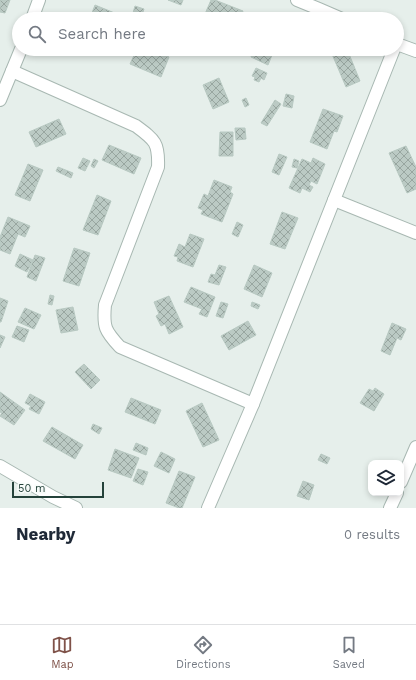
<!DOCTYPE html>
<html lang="en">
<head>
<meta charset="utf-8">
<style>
  body { margin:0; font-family:"Work Sans",sans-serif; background:#f6f6f7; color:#1f2937 }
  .controls { position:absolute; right:12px; bottom:12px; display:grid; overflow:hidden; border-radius:8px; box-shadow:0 2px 6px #0003 }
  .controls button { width:36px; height:36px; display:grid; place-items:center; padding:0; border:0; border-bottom:1px solid #e0e1e3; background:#fff; color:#1f2937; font:20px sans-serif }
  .scale { position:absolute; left:12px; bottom:10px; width:92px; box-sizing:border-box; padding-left:4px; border:2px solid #24423a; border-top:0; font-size:11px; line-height:14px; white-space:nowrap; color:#24423a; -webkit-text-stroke:3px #f7fbf9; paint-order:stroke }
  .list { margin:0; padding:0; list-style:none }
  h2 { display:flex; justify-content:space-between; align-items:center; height:52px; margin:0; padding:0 16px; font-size:17px }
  h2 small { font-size:13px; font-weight:400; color:#747a83 }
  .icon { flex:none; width:22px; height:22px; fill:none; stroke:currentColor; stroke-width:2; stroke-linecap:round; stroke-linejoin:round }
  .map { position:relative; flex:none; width:416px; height:508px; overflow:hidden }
  .search { position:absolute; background:#fff; box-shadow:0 2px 6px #0003; left:12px; right:12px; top:12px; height:44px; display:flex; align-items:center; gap:10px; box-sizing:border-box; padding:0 14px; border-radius:22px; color:#747a83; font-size:15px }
  .sheet { height:116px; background:#fff }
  nav { display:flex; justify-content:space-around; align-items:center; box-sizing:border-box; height:56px; border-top:1px solid #e0e1e3; background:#fff; font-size:11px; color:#747a83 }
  nav a { display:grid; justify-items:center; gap:2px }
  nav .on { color:#7f5249 }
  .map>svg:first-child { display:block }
  .building { fill:url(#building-cross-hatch); stroke:#b8c9c2 }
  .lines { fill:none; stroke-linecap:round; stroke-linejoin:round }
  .minor-casing { stroke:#a8b8b2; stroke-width:14 }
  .minor { stroke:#fff; stroke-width:12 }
</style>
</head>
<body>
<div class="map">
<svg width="416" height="508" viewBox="0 0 416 508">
  <defs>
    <pattern id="building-cross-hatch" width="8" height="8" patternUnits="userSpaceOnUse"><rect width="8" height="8" fill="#bbcac4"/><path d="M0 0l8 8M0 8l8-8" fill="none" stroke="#98a6a0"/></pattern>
  </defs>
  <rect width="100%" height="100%" fill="#e6efeb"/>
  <!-- building -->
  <g class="building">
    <polygon points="0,0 10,0 5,13 0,12"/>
    <polygon points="168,0 183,0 181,5"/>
    <polygon points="211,0 215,0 243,11 240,19 217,19 205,14"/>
    <polygon points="95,5 117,14 115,19 105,19 92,13"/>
    <polygon points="135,6 144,9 142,15 133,13"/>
    <polygon points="88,49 102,49 103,50 90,55"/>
    <polygon points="137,49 150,49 169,57 161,77 130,64"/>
    <polygon points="254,49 259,49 272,55 268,65 251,57"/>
    <polygon points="343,49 347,49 360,81 346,87 332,54"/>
    <polygon points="256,68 267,73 264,80 261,78 259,82 254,80 255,77 252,76"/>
    <polygon points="219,78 229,102 213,109 203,85"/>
    <polygon points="286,94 294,96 292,108 283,106"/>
    <polygon points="246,98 249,105 245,107 242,100"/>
    <polygon points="275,100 281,104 267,126 261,123"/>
    <polygon points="323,109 343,116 337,132 334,131 327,149 310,142"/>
    <polygon points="59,119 66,134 36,147 29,132"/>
    <polygon points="235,128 245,128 246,139 236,140"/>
    <polygon points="220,132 233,132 233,156 219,156"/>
    <polygon points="109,145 141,158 134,174 102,160"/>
    <polygon points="406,146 416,167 416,189 407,193 389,153"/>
    <polygon points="279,154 287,157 279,175 272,172"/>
    <polygon points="83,158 90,161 85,171 78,168"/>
    <polygon points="313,158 325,164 317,184 311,181 309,185 313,187 310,192 302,188 300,193 289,188 302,159 311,163"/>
    <polygon points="94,159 98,161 94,168 91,166"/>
    <polygon points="294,159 299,161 297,168 292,167"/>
    <polygon points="28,164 43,170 30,201 15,195"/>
    <polygon points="58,167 73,173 71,178 56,171"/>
    <polygon points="214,180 232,187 230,192 233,194 222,222 201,214 203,210 198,208 204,194 208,196"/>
    <polygon points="97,195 111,201 98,235 83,230"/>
    <polygon points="282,212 298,218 285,249 270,244"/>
    <polygon points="8,217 30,226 25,237 18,234 10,254 0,250 0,237"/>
    <polygon points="237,222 243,225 238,237 232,234"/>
    <polygon points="190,234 204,239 193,267 177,261 178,257 174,256 179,244 185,247"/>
    <polygon points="74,248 90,253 79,286 63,281"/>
    <polygon points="20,254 33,260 27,272 15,266"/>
    <polygon points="35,255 45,258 36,281 27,277"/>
    <polygon points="219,265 226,267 219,285 208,282 211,274 215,275"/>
    <polygon points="254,265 272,273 262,297 244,289"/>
    <polygon points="191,287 215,297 207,317 199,314 202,309 184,302"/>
    <polygon points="50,295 54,296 52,305 48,304"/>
    <polygon points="169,296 183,327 169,334 165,324 161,326 156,316 159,314 154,302"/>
    <polygon points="0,298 8,301 1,322 0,322"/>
    <polygon points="221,302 228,304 223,318 216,316"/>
    <polygon points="252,302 260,305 258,309 251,306"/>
    <polygon points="73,307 78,330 61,333 56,310"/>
    <polygon points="25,308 41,315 34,329 18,322"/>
    <polygon points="248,321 256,335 229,350 221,336"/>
    <polygon points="392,323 406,329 401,340 397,338 390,355 381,351"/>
    <polygon points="17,326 29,330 24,342 12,337"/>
    <polygon points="0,335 5,337 0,348"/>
    <polygon points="84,364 100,380 91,389 75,372"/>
    <polygon points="375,388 384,394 374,411 360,403 369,389 373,391"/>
    <polygon points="0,392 25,410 14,425 0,416 2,413 0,412"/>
    <polygon points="30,394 45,402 39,414 29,409 31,406 25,403"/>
    <polygon points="131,398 161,410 155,424 125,412"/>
    <polygon points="202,403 219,440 203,447 186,411"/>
    <polygon points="93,424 102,428 99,434 91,429"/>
    <polygon points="52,427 83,445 75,459 43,441"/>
    <polygon points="136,443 148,448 146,455 133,450"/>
    <polygon points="115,449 139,458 131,478 108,470"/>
    <polygon points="161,452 175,459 169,473 154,466"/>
    <polygon points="321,454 330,458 327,464 318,460"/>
    <polygon points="138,469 148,472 143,485 133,481"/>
    <polygon points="179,471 195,477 182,508 179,508 166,503"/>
    <polygon points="303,481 314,485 309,500 297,496"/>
  </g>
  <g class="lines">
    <defs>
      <g id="minor">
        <polyline points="297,0 319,9 342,19"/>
        <polyline points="32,19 39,0"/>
        <polyline points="397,44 416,51"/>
        <path d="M12 71 136 126C155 140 159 143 158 167L105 305C103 327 105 331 120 347L253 404"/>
        <polyline points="0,100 21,49"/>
        <polyline points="334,200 416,233"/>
        <polyline points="0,466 53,497 76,508"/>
        <polyline points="401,482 416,447"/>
        <polyline points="208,508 253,404 394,49"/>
        <polyline points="390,508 397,493"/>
      </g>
    </defs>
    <!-- minor casing -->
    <use href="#minor" class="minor-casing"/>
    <!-- minor -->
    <use href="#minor" class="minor"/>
  </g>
</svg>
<div class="controls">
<button><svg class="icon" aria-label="layers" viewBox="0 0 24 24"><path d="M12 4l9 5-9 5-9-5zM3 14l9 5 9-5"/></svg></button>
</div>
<div class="scale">50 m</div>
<div class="search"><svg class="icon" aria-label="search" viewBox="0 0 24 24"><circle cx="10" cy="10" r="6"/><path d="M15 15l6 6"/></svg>Search here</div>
</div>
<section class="sheet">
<h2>Nearby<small>0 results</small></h2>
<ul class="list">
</ul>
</section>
<nav>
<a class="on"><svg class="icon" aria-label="map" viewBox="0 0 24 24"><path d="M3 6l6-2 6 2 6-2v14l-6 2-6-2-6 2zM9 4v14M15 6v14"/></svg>Map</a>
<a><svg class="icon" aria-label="directions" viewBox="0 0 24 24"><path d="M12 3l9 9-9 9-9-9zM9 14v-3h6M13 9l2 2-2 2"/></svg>Directions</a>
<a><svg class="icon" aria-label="saved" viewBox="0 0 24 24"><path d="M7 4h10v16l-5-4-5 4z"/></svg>Saved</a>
</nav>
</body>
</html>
